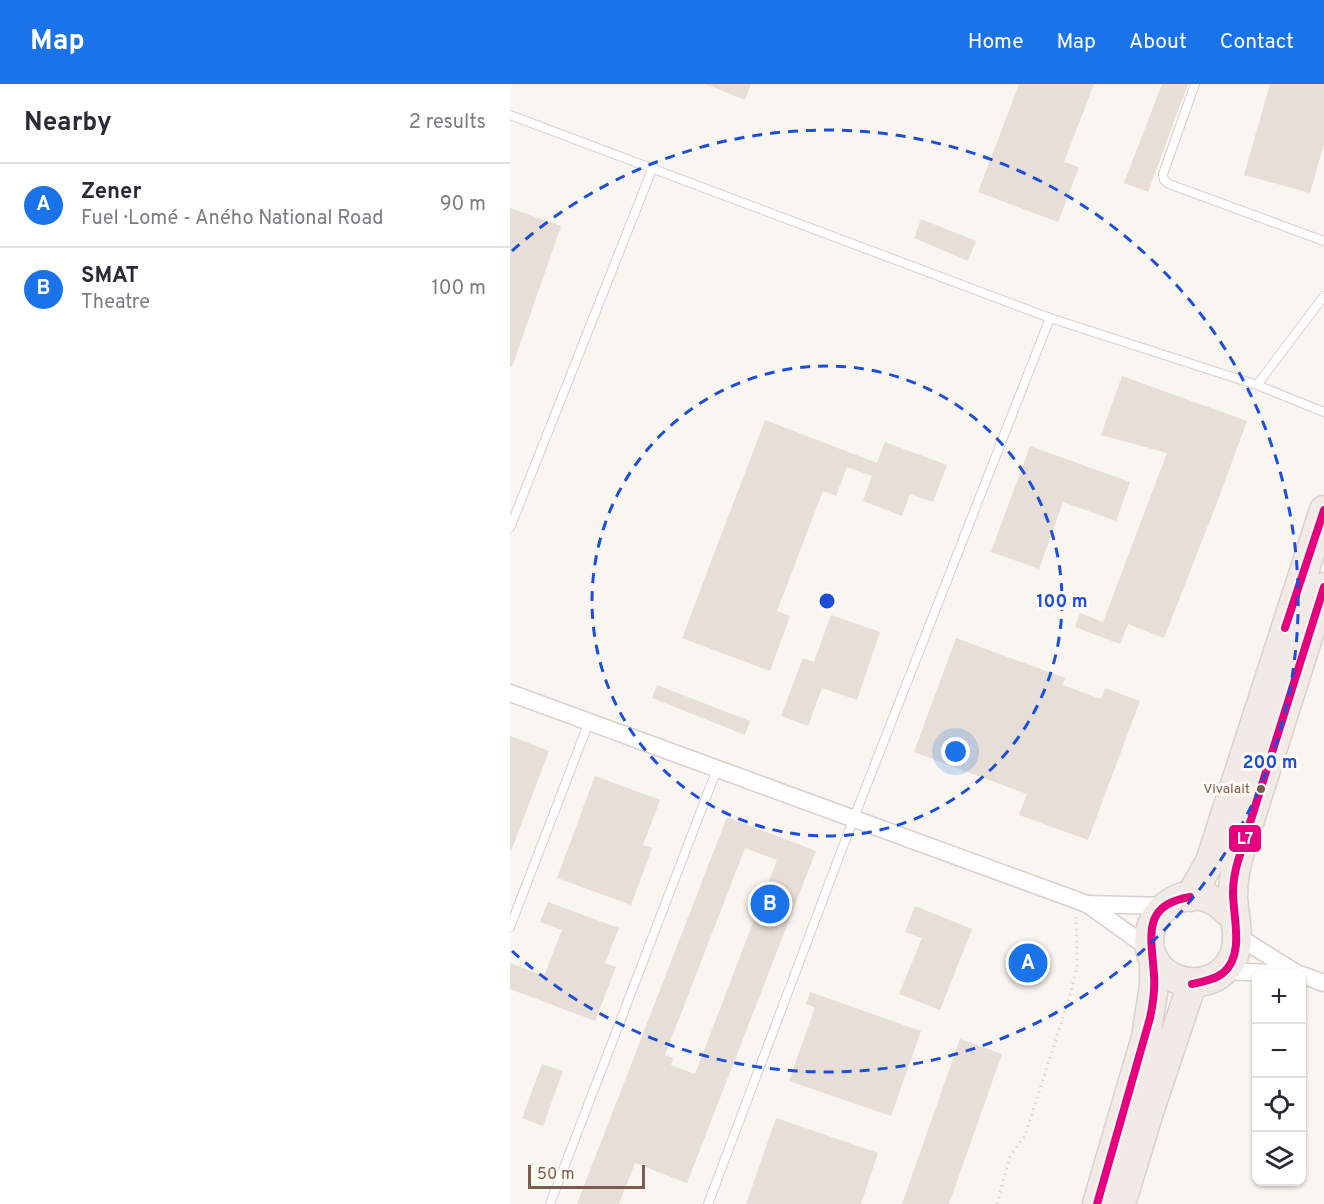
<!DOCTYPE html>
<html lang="en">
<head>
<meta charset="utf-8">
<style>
  body { margin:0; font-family:Overpass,sans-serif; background:#f7f7f7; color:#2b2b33 }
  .controls { position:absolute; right:18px; bottom:18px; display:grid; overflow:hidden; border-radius:12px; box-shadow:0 2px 4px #0004 }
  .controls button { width:54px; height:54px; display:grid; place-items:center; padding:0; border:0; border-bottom:2px solid #e1e1e2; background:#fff; color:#2b2b33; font:30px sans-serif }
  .scale { position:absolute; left:18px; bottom:15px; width:117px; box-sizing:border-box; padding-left:6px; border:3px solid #7a5c4d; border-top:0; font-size:16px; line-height:21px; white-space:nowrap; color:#7a5c4d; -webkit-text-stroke:4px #fffaf3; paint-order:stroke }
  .you { position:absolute; left:446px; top:668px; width:21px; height:21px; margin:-15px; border:4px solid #fff; border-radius:50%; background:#1a73e8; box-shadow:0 0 0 9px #1a73e833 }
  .badge { display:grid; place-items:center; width:39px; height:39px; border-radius:50%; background:#1a73e8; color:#fff; font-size:20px; font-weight:700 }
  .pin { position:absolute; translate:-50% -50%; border:3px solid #fff; box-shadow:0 2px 6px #0006 }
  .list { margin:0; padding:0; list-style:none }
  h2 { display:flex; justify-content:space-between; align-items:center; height:78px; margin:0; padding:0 24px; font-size:26px }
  h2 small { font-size:20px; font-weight:400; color:#7c7c81 }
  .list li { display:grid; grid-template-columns:39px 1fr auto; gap:18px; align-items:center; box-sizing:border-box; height:84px; padding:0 24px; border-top:2px solid #e1e1e2 }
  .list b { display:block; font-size:22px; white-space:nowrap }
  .list p { margin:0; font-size:20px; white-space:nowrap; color:#7c7c81 }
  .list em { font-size:20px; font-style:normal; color:#7c7c81 }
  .icon { flex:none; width:33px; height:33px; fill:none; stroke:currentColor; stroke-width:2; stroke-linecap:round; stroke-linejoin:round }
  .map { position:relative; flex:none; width:814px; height:1120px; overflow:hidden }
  header { display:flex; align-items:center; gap:36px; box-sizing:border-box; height:84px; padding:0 30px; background:#1a73e8; color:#fff }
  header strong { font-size:28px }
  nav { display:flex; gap:33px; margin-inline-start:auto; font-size:21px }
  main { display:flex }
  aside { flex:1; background:#fff }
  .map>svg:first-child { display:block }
  .building { fill:#e6ded7; fill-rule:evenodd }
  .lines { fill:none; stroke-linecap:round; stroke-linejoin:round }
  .lane-casing { stroke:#d7d1cb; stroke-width:10 }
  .street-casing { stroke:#d7d1cb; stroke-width:19 }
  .highway-casing { stroke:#dad1cc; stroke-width:31 }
  .path { stroke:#dcd5d0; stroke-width:3; stroke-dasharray:1.5 4.5; stroke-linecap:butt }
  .lane { stroke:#fefefd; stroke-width:8 }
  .street { stroke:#fefefd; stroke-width:16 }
  .highway { stroke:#f2eae7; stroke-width:28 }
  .bus-1-casing { stroke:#fffaf3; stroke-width:12 }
  .bus-1 { stroke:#e5007d; stroke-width:8 }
  .ring { fill:none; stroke:#1d4ed8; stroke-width:3; stroke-dasharray:10 8 }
  .bus-dot { fill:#7a5c4d; stroke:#fffaf3; stroke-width:2 }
  .labels { text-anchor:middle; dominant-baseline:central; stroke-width:6; stroke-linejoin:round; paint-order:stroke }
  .bus-label { font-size:14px; fill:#7a5c4d; stroke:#fffaf3; text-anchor:end }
  .centre { fill:#1d4ed8; stroke:#fffaf3; stroke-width:3 }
  .ring-label { font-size:18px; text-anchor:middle; font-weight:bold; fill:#1d4ed8; stroke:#fffaf3; stroke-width:6; stroke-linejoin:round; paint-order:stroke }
  .line-badge { stroke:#fffaf3; stroke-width:2 }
  .badge-label { font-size:16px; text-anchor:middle; font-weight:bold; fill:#fff }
</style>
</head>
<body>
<header>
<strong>Map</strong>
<nav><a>Home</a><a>Map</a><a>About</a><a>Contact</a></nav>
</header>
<main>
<aside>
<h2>Nearby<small>2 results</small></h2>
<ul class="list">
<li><span class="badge">A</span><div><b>Zener</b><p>Fuel · Lomé - Aného National Road</p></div><em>90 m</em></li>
<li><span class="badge">B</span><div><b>SMAT</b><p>Theatre</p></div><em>100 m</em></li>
</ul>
</aside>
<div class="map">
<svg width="814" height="1120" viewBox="0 0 814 1120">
  <rect width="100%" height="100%" fill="#f9f5f0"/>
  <!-- building -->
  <g class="building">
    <polygon points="195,0 241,0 235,16"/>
    <polygon points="509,0 584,0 554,78 569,83 548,138 468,108"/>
    <polygon points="652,0 678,0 638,108 614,99"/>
    <polygon points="760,0 814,0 814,60 800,109 734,91"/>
    <polygon points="0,124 51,142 2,283 0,283"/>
    <polygon points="411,135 466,157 458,177 404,154"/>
    <polygon points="612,292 737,337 706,421 654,554 618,540 610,560 565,543 570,529 593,538 657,369 591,351"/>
    <polygon points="255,336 367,379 375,358 437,381 423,418 400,410 392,432 353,417 362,392 337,383 326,412 313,407 267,527 280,532 260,587 172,554"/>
    <polygon points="520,362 620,398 606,437 553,418 529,485 481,468"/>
    <polygon points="321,531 370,548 347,616 312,604 298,642 271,632 293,574 304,578"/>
    <polygon points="446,554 555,594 553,601 591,615 595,604 630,617 578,756 509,731 517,710 404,668"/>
    <polygon points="147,601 240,637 235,651 142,614"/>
    <polygon points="0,652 39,667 1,767 0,766"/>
    <polygon points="85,692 150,716 133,761 142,764 121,821 47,794"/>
    <path d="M217 733 306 767 177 1099 125 1079 109 1120H67ZM235 764 267 776 185 990 161 981 163 974 155 971Z"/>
    <polygon points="38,818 109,844 95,879 106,883 85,937 0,905 0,879 34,892 52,846 30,838"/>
    <polygon points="405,822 462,845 430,926 389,910 412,854 395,848"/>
    <polygon points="300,908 411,947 381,1032 279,997 305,923 296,920"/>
    <polygon points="450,955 492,970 439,1120 392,1120"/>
    <polygon points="32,980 53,987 33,1042 12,1034"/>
    <polygon points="266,1034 368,1069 351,1120 236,1120"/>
  </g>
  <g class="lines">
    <defs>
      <g id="lane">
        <polyline points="685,0 653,90 654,96 659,100 814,157"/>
        <polyline points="0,31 540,234 747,301 814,328"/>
        <polyline points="747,301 814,212"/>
        <polyline points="0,444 143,83"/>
        <polyline points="0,843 79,638"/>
        <polyline points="40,1120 207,685"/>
        <polyline points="198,1120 343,736 540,234"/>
      </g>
      <g id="street">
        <polyline points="0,609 577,820 640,865"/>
        <polyline points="577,820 654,822"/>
        <polyline points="727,852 788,890"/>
        <polyline points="713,887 788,890"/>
        <polyline points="792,891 814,899"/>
      </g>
      <g id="highway">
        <polyline points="680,813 700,778 708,753 814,426"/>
        <path d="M725 834C716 826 707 816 695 813 671 806 645 824 640 848 631 896 698 918 722 876 732 857 724 834 723 813 723 796 726 780 731 764L814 503"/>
        <polyline points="587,1120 636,953 644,902 644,876"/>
        <polyline points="611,1120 639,1028 682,900"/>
      </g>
    </defs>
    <!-- lane casing -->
    <use href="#lane" class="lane-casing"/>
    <!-- street casing -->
    <use href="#street" class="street-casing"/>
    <!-- highway casing -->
    <use href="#highway" class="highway-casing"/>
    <!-- path -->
    <polyline class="path" points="487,1120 500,1073 515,1051 559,915 567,883 566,833"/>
    <!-- lane -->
    <use href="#lane" class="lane"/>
    <!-- street -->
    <use href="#street" class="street"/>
    <!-- highway -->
    <use href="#highway" class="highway"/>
    <defs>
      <g id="bus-1">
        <polyline points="775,544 814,426"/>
        <path d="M682 900C692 898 704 896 713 889 735 871 723 833 723 809 723 798 725 787 728 777L814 503"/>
        <path d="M587 1120 640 934C643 920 645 906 644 892 642 854 630 821 680 813"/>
      </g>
    </defs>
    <!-- bus-1 casing -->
    <use href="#bus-1" class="bus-1-casing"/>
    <!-- bus-1 -->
    <use href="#bus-1" class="bus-1"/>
  </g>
  <!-- distance rings -->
  <g class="ring">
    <circle cx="317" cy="517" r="235"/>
    <path d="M2 167A471 471 0 1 1 2 867"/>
  </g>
  <!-- markers -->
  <circle class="bus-dot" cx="751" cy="705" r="5"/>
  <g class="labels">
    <!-- bus labels -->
    <g class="bus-label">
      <text x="740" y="705">Vivalait</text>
    </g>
  </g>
  <circle cx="317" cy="517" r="9" class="centre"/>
  <g class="ring-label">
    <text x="552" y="523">100 m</text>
    <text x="760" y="684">200 m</text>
  </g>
  <rect class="line-badge" x="718" y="740" width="34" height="29" rx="6" fill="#e5007d"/>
  <g class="badge-label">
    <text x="735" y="760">L7</text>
  </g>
</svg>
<div class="controls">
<button>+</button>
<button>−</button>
<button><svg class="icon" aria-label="locate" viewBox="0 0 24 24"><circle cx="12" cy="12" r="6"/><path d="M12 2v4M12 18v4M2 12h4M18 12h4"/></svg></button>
<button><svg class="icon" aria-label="layers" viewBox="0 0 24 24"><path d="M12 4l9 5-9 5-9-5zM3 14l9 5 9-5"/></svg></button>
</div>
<div class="scale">50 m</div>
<div class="you"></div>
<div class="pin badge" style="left:518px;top:879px">A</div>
<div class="pin badge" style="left:260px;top:820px">B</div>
</div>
</main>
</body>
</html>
